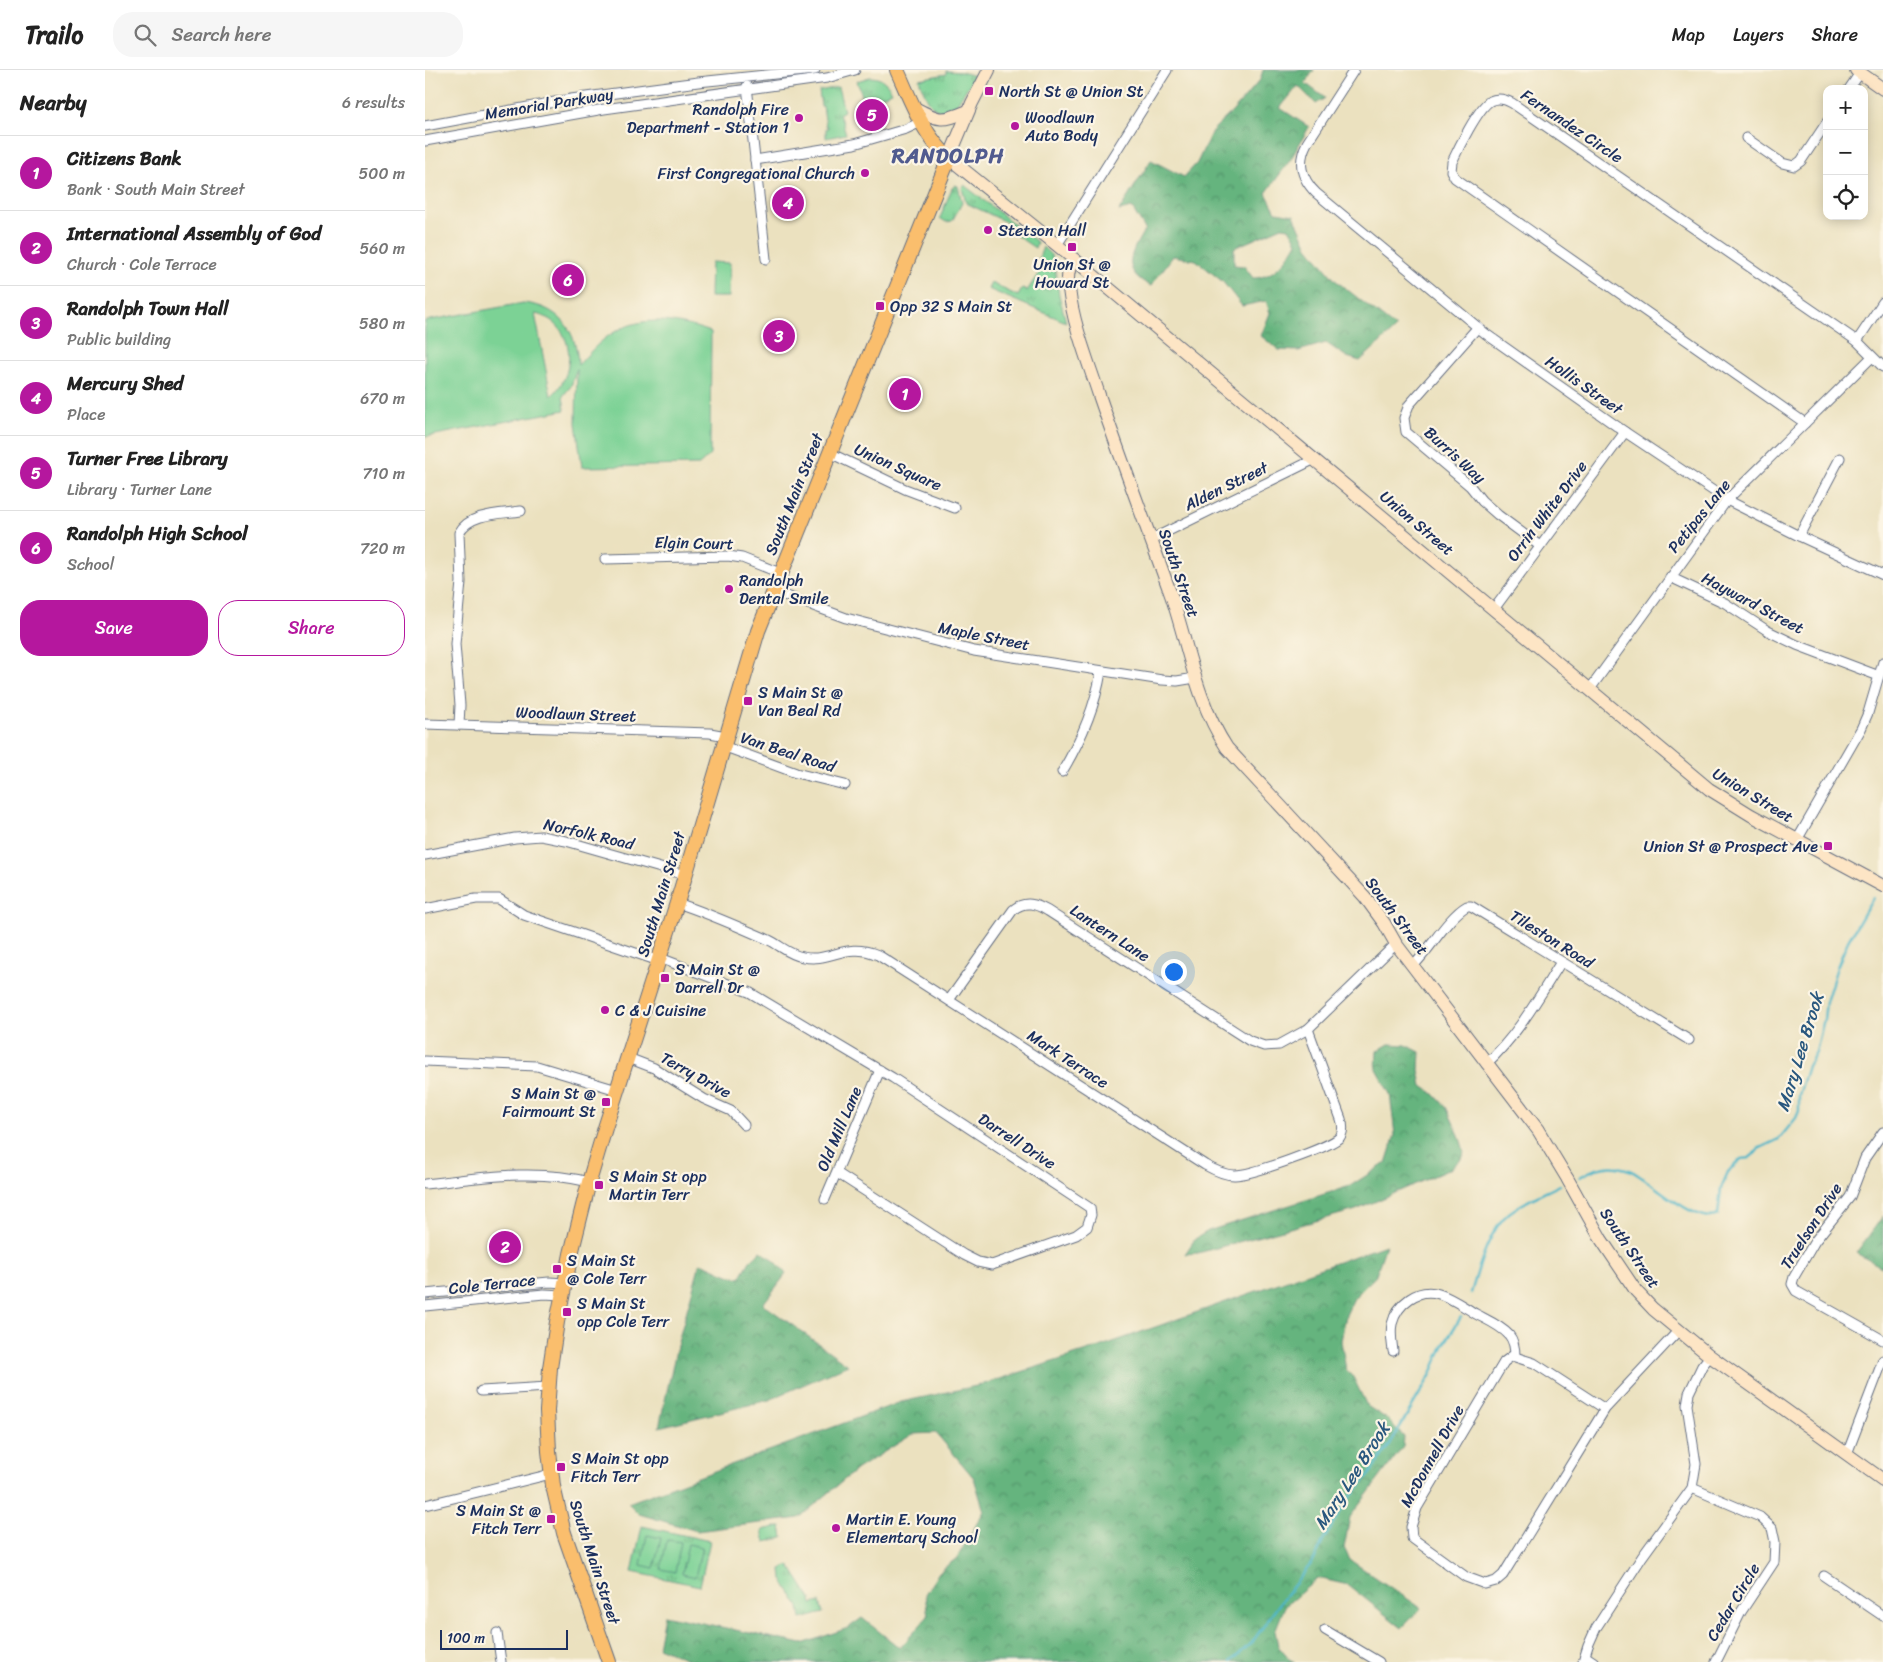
<!DOCTYPE html>
<html lang="en">
<head>
<meta charset="utf-8">
<style>
  body { margin:0; font-family:Sriracha,sans-serif; background:#f6f6f6; color:#222 }
  .controls { position:absolute; right:15px; top:15px; display:grid; overflow:hidden; border-radius:10px; box-shadow:0 2px 12px #0003 }
  .controls button { width:45px; height:45px; display:grid; place-items:center; padding:0; border:0; border-bottom:1px solid #e0e0e0; background:#fff; color:#222; font:25px sans-serif }
  .scale { position:absolute; left:15px; bottom:12px; width:128px; box-sizing:border-box; padding-left:5px; border:2px solid #1b2f5e; border-top:0; font-size:14px; line-height:18px; white-space:nowrap; color:#1b2f5e; -webkit-text-stroke:4px #fcf5e5; paint-order:stroke }
  .you { position:absolute; left:748px; top:901px; width:18px; height:18px; margin:-12px; border:4px solid #fff; border-radius:50%; background:#1a73e8; box-shadow:0 0 0 8px #1a73e833 }
  .badge { display:grid; place-items:center; width:32px; height:32px; border-radius:50%; background:#b5179e; color:#fff; font-size:16px; font-weight:700 }
  .pin { position:absolute; translate:-50% -50%; border:2px solid #fff; box-shadow:0 1px 5px #0006 }
  .list { margin:0; padding:0; list-style:none }
  h2 { display:flex; justify-content:space-between; align-items:center; height:65px; margin:0; padding:0 20px; font-size:21px }
  h2 small { font-size:16px; font-weight:400; color:#767676 }
  .list li { display:grid; grid-template-columns:32px 1fr auto; gap:15px; align-items:center; box-sizing:border-box; height:75px; padding:0 20px; border-top:1px solid #e0e0e0 }
  .list b { display:block; font-size:19px; white-space:nowrap }
  .list p { margin:0; font-size:16px; white-space:nowrap; color:#767676 }
  .list em { font-size:16px; font-style:normal; color:#767676 }
  .actions { display:flex; gap:10px; padding:15px 20px }
  .actions a { flex:1; padding:11px 0; border:1px solid #b5179e; border-radius:20px; text-align:center; font-size:18px; color:#b5179e }
  .actions .main { background:#b5179e; color:#fff }
  .icon { flex:none; width:28px; height:28px; fill:none; stroke:currentColor; stroke-width:2; stroke-linecap:round; stroke-linejoin:round }
  .map { position:relative; flex:none; width:1458px; height:1592px; overflow:hidden }
  header { display:flex; align-items:center; gap:30px; box-sizing:border-box; height:70px; padding:0 25px; background:#fff; border-bottom:1px solid #e0e0e0 }
  header strong { font-size:24px }
  nav { display:flex; gap:28px; margin-inline-start:auto; font-size:18px }
  .search { width:350px; height:45px; background:#f6f6f6; display:flex; align-items:center; gap:12px; box-sizing:border-box; padding:0 18px; border-radius:20px; color:#767676; font-size:19px }
  main { display:flex }
  aside { flex:1; background:#fff }
  .map>svg:first-child { display:block }
  .grass { fill:url(#grass-tufts); stroke:#4c807a }
  .forest { fill:url(#forest-crowns); stroke:#40726e; fill-rule:evenodd }
  .pitch { fill:#7cd295; stroke:#4c807a; fill-rule:evenodd }
  .lines { fill:none; stroke-linecap:round; stroke-linejoin:round }
  .stream { stroke:#4bb5c8; stroke-width:2.5 }
  .street-casing { stroke:#646d80; stroke-width:11 }
  .secondary-casing { stroke:#646d80; stroke-width:14 }
  .primary-casing { stroke:#646d80; stroke-width:16 }
  .street { stroke:#fff; stroke-width:9 }
  .secondary { stroke:#fde5c5; stroke-width:12 }
  .primary { stroke:#fabe6d; stroke-width:14 }
  .poi-dot { fill:#b5179e; stroke:#fcf5e5; stroke-width:2 }
  .labels { text-anchor:middle; dominant-baseline:central; stroke-width:4.5; stroke-linejoin:round; paint-order:stroke }
  .poi-label { font-size:16px; fill:#1b2f5e; stroke:#fcf5e5; text-anchor:start }
  .street-label { font-size:16px; fill:#1b2f5e; stroke:#fcf5e5 }
  .water-label { font-size:18px; font-style:italic; fill:#29577e; stroke:#fcf5e5 }
  .district-label { font-size:21px; font-weight:bold; letter-spacing:1px; fill:#515b8f; stroke:#fcf5e5 }
</style>
</head>
<body>
<header>
<strong>Trailo</strong>
<div class="search"><svg class="icon" aria-label="search" viewBox="0 0 24 24"><circle cx="10" cy="10" r="6"/><path d="M15 15l6 6"/></svg>Search here</div>
<nav><a>Map</a><a>Layers</a><a>Share</a></nav>
</header>
<main>
<aside>
<h2>Nearby<small>6 results</small></h2>
<ul class="list">
<li><span class="badge">1</span><div><b>Citizens Bank</b><p>Bank · South Main Street</p></div><em>500 m</em></li>
<li><span class="badge">2</span><div><b>International Assembly of God</b><p>Church · Cole Terrace</p></div><em>560 m</em></li>
<li><span class="badge">3</span><div><b>Randolph Town Hall</b><p>Public building</p></div><em>580 m</em></li>
<li><span class="badge">4</span><div><b>Mercury Shed</b><p>Place</p></div><em>670 m</em></li>
<li><span class="badge">5</span><div><b>Turner Free Library</b><p>Library · Turner Lane</p></div><em>710 m</em></li>
<li><span class="badge">6</span><div><b>Randolph High School</b><p>School</p></div><em>720 m</em></li>
</ul>
<div class="actions"><a class="main">Save</a><a>Share</a></div>
</aside>
<div class="map">
<svg width="1458" height="1592" viewBox="0 0 1458 1592">
  <defs>
    <pattern id="grass-tufts" width="24" height="20" patternUnits="userSpaceOnUse" patternTransform="scale(1.25)"><rect width="24" height="20" fill="#7cd295"/><path d="M3 7l-1-3M5 7V3M7 7l1-3M15 17l-1-3M17 17v-4M19 17l1-3" fill="none" stroke="#65ab7d"/></pattern>
    <pattern id="forest-crowns" width="20" height="18" patternUnits="userSpaceOnUse" patternTransform="scale(1.25)"><rect width="20" height="18" fill="#65b47e"/><path d="M2 6a3 3 0 1 1 6 0M12 15a3 3 0 1 1 6 0" fill="none" stroke="#52936a"/></pattern>
  </defs>
  <rect width="100%" height="100%" fill="#fcf5e5"/>
  <filter id="ink" filterUnits="userSpaceOnUse"><feTurbulence type="fractalNoise" baseFrequency=".02" numOctaves="2"/><feDisplacementMap in="SourceGraphic" scale="10" xChannelSelector="R" yChannelSelector="G"/><feConvolveMatrix kernelMatrix="1 2 1 2 8 2 1 2 1" color-interpolation-filters="sRGB"/></filter>
  <filter id="wash" filterUnits="userSpaceOnUse"><feTurbulence type="fractalNoise" baseFrequency=".0096" numOctaves="4" result="noise"/><feDisplacementMap in="SourceGraphic" scale="20" xChannelSelector="R" yChannelSelector="G"/><feGaussianBlur stdDeviation="1.12" result="paint"/><feColorMatrix in="noise" values="0 0 0 0 0 0 0 0 0 0 0 0 0 0 0 0 0 1.4 0 .05"/><feComposite in="paint" operator="in"/></filter>
  <g filter="url(#wash)">
    <rect width="100%" height="100%" fill="#ebe1bf"/>
    <!-- grass -->
    <g class="grass">
      <path d="M521 1 536 2 550 6 529 38C509 53 499 23 494 9L521 4Z"/>
      <path d="M445 7C456 7 463 13 467 22L445 31 438 30 435 26 437 25 432 11Z"/>
      <polygon points="413,17 419,41 414,44 416,50 417,50 421,64 401,68 401,58 403,58 403,56 401,56 398,36 396,36 394,21"/>
      <polygon points="530,115 533,116 537,133 527,151 521,152 515,148 527,118"/>
      <polygon points="539,115 611,171 612,174 610,178 583,160 584,157 581,152 541,133 537,118"/>
      <polygon points="618,177 626,185 629,191 634,225 641,252 563,219 566,213 593,226 597,219 602,221 619,195 614,188"/>
      <polygon points="217,1456 285,1471 275,1516 207,1502"/>
      <polygon points="356,1456 358,1468 340,1472 337,1460"/>
      <polygon points="364,1495 386,1529 387,1534 395,1532 398,1543 376,1549 374,1537 357,1509 356,1499"/>
    </g>
    <!-- forest -->
    <g class="forest">
      <path d="M838 0H889L880 13 900 28 891 34 873 16 855 38 884 57 866 89 841 123 851 142 869 145 883 177 910 210 971 258 935 291 922 287 901 273 873 281 854 280 836 266 845 243 841 231 817 236 798 212 771 190 748 186 726 216C694 200 706 183 720 159L707 138 694 141 726 90 759 107 772 93 787 61 808 41 835 10ZM857 157 864 158 872 172C863 189 849 208 828 208L819 196 809 195V178Z"/>
      <polygon points="964,974 981,975 995,982 994,1000 997,1016 1009,1024 1021,1037 1034,1065 1039,1081 1038,1087 1025,1099 931,1140 773,1183 760,1184 770,1169 783,1161 925,1116 961,1093 970,1065 965,1024 951,999 952,981"/>
      <polygon points="1458,1146 1458,1198 1431,1183"/>
      <polygon points="961,1175 950,1207 929,1228 921,1245 916,1271 921,1300 927,1305 942,1336 962,1349 979,1367 978,1377 925,1447 919,1478 925,1490 996,1538 977,1558 923,1515 893,1508 860,1536 850,1561 853,1576 864,1589 870,1592 269,1592 233,1577 239,1545 377,1574 423,1558 437,1548 475,1578 503,1546 500,1524 514,1502 532,1488 559,1441 549,1408 511,1363 488,1364 432,1399 374,1448 272,1461 214,1444 203,1433 476,1332 556,1315 674,1277"/>
      <path d="M336 1181 351 1192 361 1204 338 1234 423 1295 344 1330 234 1357 252 1276 275 1193C289 1197 300 1206 315 1208L325 1191Z"/>
    </g>
    <!-- pitch -->
    <g class="pitch">
      <polygon points="286,192 305,193 304,227 285,227"/>
      <path d="M98 233C134 236 152 260 153 295 161 287 169 277 178 270 211 243 249 249 286 262L285 385 274 395 157 397 151 353 152 299 146 316 138 326 140 340 0 367V251ZM110 244C149 251 154 303 126 326Z"/>
      <polygon points="222,1465 236,1468 229,1498 216,1495"/>
      <polygon points="242,1470 256,1472 250,1502 236,1499"/>
      <polygon points="263,1474 277,1477 270,1507 257,1504"/>
    </g>
    <g class="lines">
      <!-- stream -->
      <g class="stream">
        <path d="M1155 1107C1166 1100 1178 1095 1192 1097 1199 1098 1208 1101 1213 1105 1230 1115 1274 1156 1293 1145L1296 1118 1303 1102 1316 1089 1324 1088 1328 1085 1333 1079 1354 1069 1371 1048 1374 1041V1025L1383 996 1391 982 1399 949 1401 932 1412 897 1423 871 1448 828"/>
        <path d="M1046 1223C1053 1200 1064 1159 1084 1143 1099 1131 1118 1124 1135 1115"/>
        <polyline points="806,1592 828,1571 855,1533 889,1490 898,1471 921,1432 944,1405 965,1374 1005,1306 1018,1276 1036,1247"/>
      </g>
    </g>
  </g>
  <g filter="url(#ink)">
    <g class="lines">
      <defs>
        <g id="street">
          <path d="M929 0 882 73C872 92 876 108 891 123L1061 264 1200 362 1302 430 1374 466 1458 505"/>
          <polyline points="322,16 341,189"/>
          <polyline points="1424,19 1435,3"/>
          <polyline points="0,56 146,29 273,12 390,0"/>
          <polyline points="1321,68 1357,93 1369,96 1376,91 1402,52"/>
          <polyline points="0,71 179,39 402,8 430,0"/>
          <polyline points="330,90 429,74 481,59 496,52"/>
          <polyline points="632,175 742,0"/>
          <polyline points="1053,257 984,335 979,348 981,362 1045,416 1057,431 1073,445 1115,476"/>
          <polyline points="1432,271 1458,232"/>
          <path d="M1380 353 1030 108 1026 101 1027 92C1033 79 1053 38 1065 31 1073 27 1080 29 1087 33L1432 271 1458 297"/>
          <polyline points="405,383 480,419 530,438"/>
          <polyline points="1374,466 1415,388"/>
          <polyline points="725,470 890,389"/>
          <polyline points="180,489 303,486 317,488 355,503"/>
          <polyline points="1245,507 1300,533 1343,561 1372,575 1454,606"/>
          <polyline points="348,521 421,548 549,581 737,610 752,611 770,608"/>
          <polyline points="1069,539 1200,362"/>
          <polyline points="1165,619 1302,430 1447,287"/>
          <polyline points="0,654 285,663 301,666"/>
          <path d="M34 655 35 635 30 574 36 512 34 463C44 443 76 444 96 441"/>
          <polyline points="298,676 371,703 420,715"/>
          <path d="M637 702C656 670 670 638 676 602"/>
          <polyline points="1372,770 1436,659 1443,643 1458,592"/>
          <polyline points="0,785 90,768 116,766 141,771 260,805"/>
          <path d="M252 833C283 843 314 857 344 870 356 876 365 885 378 887 405 893 420 871 453 885L780 1095C789 1100 799 1105 809 1105 824 1106 906 1077 915 1067 919 1061 918 1055 916 1049L883 959"/>
          <polyline points="0,839 51,829 74,829 99,845 234,891"/>
          <polyline points="235,888 324,922 468,1008 665,1138 666,1145 662,1157 651,1165 567,1195 553,1192 539,1185 412,1103"/>
          <path d="M989 895C1005 879 1024 846 1042 836H1046L1264 970"/>
          <path d="M524 930 588 840C600 830 611 834 623 841L825 971 839 976 854 975 883 959 971 874"/>
          <polyline points="203,988 229,998 279,1029 306,1041 319,1055"/>
          <polyline points="0,991 112,996 192,1020"/>
          <path d="M1061 994C1093 965 1113 928 1136 892"/>
          <polyline points="1458,1062 1440,1088 1425,1127 1390,1171 1369,1207 1367,1214 1371,1221 1458,1270"/>
          <path d="M0 1114C55 1108 110 1098 164 1112"/>
          <polyline points="400,1129 455,1000"/>
          <polyline points="0,1224 124,1212 139,1213"/>
          <polyline points="0,1236 119,1224 137,1225"/>
          <path d="M968 1281C967 1272 965 1263 967 1254 972 1234 993 1217 1014 1224 1027 1228 1039 1237 1051 1244 1062 1250 1075 1255 1084 1265 1089 1271 1090 1278 1090 1286"/>
          <polyline points="56,1321 123,1317"/>
          <polyline points="1180,1339 1109,1293 1087,1286 1079,1292 992,1438 986,1457 987,1468 1041,1507 1060,1514 1071,1511 1078,1505 1180,1339 1253,1261"/>
          <polyline points="1422,1384 1458,1290"/>
          <polyline points="1267,1418 1335,1447 1347,1458 1350,1472 1349,1492 1316,1542 1291,1592"/>
          <polyline points="0,1435 126,1404"/>
          <polyline points="1399,1506 1458,1546"/>
          <polyline points="900,1560 954,1592"/>
          <polyline points="72,1563 76,1592"/>
          <polyline points="1160,1586 1169,1592"/>
          <polyline points="1158,1592 1163,1576 1171,1558 1217,1487 1267,1418 1271,1394 1262,1335 1264,1323 1277,1296 1285,1286"/>
        </g>
        <g id="secondary">
          <polyline points="564,0 547,33 524,88 632,175 1284,719 1326,745 1458,816"/>
          <polyline points="1431,0 1458,19"/>
          <path d="M490 38C515 51 516 52 543 41"/>
          <path d="M649 190C643 198 642 209 644 219 648 254 663 291 674 325 697 392 722 458 746 525 764 578 771 631 802 678L940 827 959 853 971 874 1113 1060 1142 1108 1176 1169 1211 1221 1228 1239 1285 1286 1458 1410"/>
        </g>
        <path id="primary" d="M184 1592 139 1463 128 1416 124 1381 122 1341 125 1298 132 1252 146 1184 164 1112 180 1058 252 833 333 561 524 88C498 65 486 31 472 0"/>
      </defs>
      <!-- street casing -->
      <use href="#street" class="street-casing"/>
      <!-- secondary casing -->
      <use href="#secondary" class="secondary-casing"/>
      <!-- primary casing -->
      <use href="#primary" class="primary-casing"/>
      <!-- street -->
      <use href="#street" class="street"/>
      <!-- secondary -->
      <use href="#secondary" class="secondary"/>
      <!-- primary -->
      <use href="#primary" class="primary"/>
    </g>
  </g>
  <!-- markers -->
  <g class="poi-dot">
    <rect x="559" y="16" width="10" height="10" rx="2.5"/>
    <circle cx="374" cy="48" r="5"/>
    <circle cx="590" cy="56" r="5"/>
    <circle cx="440" cy="103" r="5"/>
    <circle cx="563" cy="160" r="5"/>
    <rect x="642" y="172" width="10" height="10" rx="2.5"/>
    <rect x="450" y="231" width="10" height="10" rx="2.5"/>
    <circle cx="304" cy="519" r="5"/>
    <rect x="318" y="626" width="10" height="10" rx="2.5"/>
    <rect x="1398" y="771" width="10" height="10" rx="2.5"/>
    <rect x="235" y="903" width="10" height="10" rx="2.5"/>
    <circle cx="180" cy="940" r="5"/>
    <rect x="176" y="1027" width="10" height="10" rx="2.5"/>
    <rect x="169" y="1110" width="10" height="10" rx="2.5"/>
    <rect x="127" y="1194" width="10" height="10" rx="2.5"/>
    <rect x="137" y="1237" width="10" height="10" rx="2.5"/>
    <rect x="131" y="1392" width="10" height="10" rx="2.5"/>
    <rect x="121" y="1444" width="10" height="10" rx="2.5"/>
    <circle cx="411" cy="1458" r="5"/>
  </g>
  <g class="labels">
    <!-- poi labels -->
    <g class="poi-label">
      <text x="574" y="21">North St @ Union St</text>
      <text x="364" y="39" text-anchor="end">Randolph Fire<tspan x="364" dy="18">Department - Station 1</tspan></text>
      <text x="600" y="47">Woodlawn<tspan x="600" dy="18">Auto Body</tspan></text>
      <text x="430" y="103" text-anchor="end">First Congregational Church</text>
      <text x="573" y="160">Stetson Hall</text>
      <text x="647" y="194" text-anchor="middle">Union St @<tspan x="647" dy="18">Howard St</tspan></text>
      <text x="465" y="236">Opp 32 S Main St</text>
      <text x="314" y="510">Randolph<tspan x="314" dy="18">Dental Smile</tspan></text>
      <text x="333" y="622">S Main St @<tspan x="333" dy="18">Van Beal Rd</tspan></text>
      <text x="1393" y="776" text-anchor="end">Union St @ Prospect Ave</text>
      <text x="250" y="899">S Main St @<tspan x="250" dy="18">Darrell Dr</tspan></text>
      <text x="190" y="940">C &amp; J Cuisine</text>
      <text x="171" y="1023" text-anchor="end">S Main St @<tspan x="171" dy="18">Fairmount St</tspan></text>
      <text x="184" y="1106">S Main St opp<tspan x="184" dy="18">Martin Terr</tspan></text>
      <text x="142" y="1190">S Main St<tspan x="142" dy="18">@ Cole Terr</tspan></text>
      <text x="152" y="1233">S Main St<tspan x="152" dy="18">opp Cole Terr</tspan></text>
      <text x="146" y="1388">S Main St opp<tspan x="146" dy="18">Fitch Terr</tspan></text>
      <text x="116" y="1440" text-anchor="end">S Main St @<tspan x="116" dy="18">Fitch Terr</tspan></text>
      <text x="421" y="1449">Martin E. Young<tspan x="421" dy="18">Elementary School</tspan></text>
    </g>
    <!-- street labels -->
    <g class="street-label">
      <text transform="translate(124 34) rotate(-9)">Memorial Parkway</text>
      <text transform="translate(1147 56) rotate(34)">Fernandez Circle</text>
      <text transform="translate(1159 315) rotate(35)">Hollis Street</text>
      <text transform="translate(1030 385) rotate(42)">Burris Way</text>
      <text transform="translate(473 397) rotate(24)">Union Square</text>
      <text transform="translate(801 416) rotate(-26)">Alden Street</text>
      <text transform="translate(369 424) rotate(-68)">South Main Street</text>
      <text transform="translate(1122 441) rotate(-53)">Orrin White Drive</text>
      <text transform="translate(1274 446) rotate(-51)">Petipas Lane</text>
      <text transform="translate(992 453) rotate(40)">Union Street</text>
      <text transform="translate(269 473) rotate(1)">Elgin Court</text>
      <text transform="translate(754 503) rotate(71)">South Street</text>
      <text transform="translate(1328 533) rotate(28)">Hayward Street</text>
      <text transform="translate(559 566) rotate(11)">Maple Street</text>
      <text transform="translate(151 644) rotate(2)">Woodlawn Street</text>
      <text transform="translate(363 682) rotate(18)">Van Beal Road</text>
      <text transform="translate(1328 725) rotate(31)">Union Street</text>
      <text transform="translate(164 764) rotate(13)">Norfolk Road</text>
      <text transform="translate(236 824) rotate(-73)">South Main Street</text>
      <text transform="translate(972 846) rotate(53)">South Street</text>
      <text transform="translate(685 863) rotate(33)">Lantern Lane</text>
      <text transform="translate(1127 869) rotate(32)">Tileston Road</text>
      <text transform="translate(643 989) rotate(33)">Mark Terrace</text>
      <text transform="translate(271 1005) rotate(29)">Terry Drive</text>
      <text transform="translate(414 1059) rotate(-67)">Old Mill Lane</text>
      <text transform="translate(592 1071) rotate(33)">Darrell Drive</text>
      <text transform="translate(1386 1156) rotate(-57)">Truelson Drive</text>
      <text transform="translate(1205 1178) rotate(56)">South Street</text>
      <text transform="translate(67 1214) rotate(-6)">Cole Terrace</text>
      <text transform="translate(1007 1386) rotate(-61)">McDonnell Drive</text>
      <text transform="translate(170 1492) rotate(72)">South Main Street</text>
      <text transform="translate(1308 1532) rotate(-59)">Cedar Circle</text>
    </g>
    <!-- water labels -->
    <g class="water-label">
      <text transform="translate(1375 982) rotate(-73)">Mary Lee Brook</text>
      <text transform="translate(927 1406) rotate(-57)">Mary Lee Brook</text>
    </g>
    <!-- district labels -->
    <g class="district-label">
      <text x="523" y="86">RANDOLPH</text>
    </g>
  </g>
</svg>
<div class="controls">
<button>+</button>
<button>−</button>
<button><svg class="icon" aria-label="locate" viewBox="0 0 24 24"><circle cx="12" cy="12" r="6"/><path d="M12 2v4M12 18v4M2 12h4M18 12h4"/></svg></button>
</div>
<div class="scale">100 m</div>
<div class="you"></div>
<div class="pin badge" style="left:480px;top:324px">1</div>
<div class="pin badge" style="left:80px;top:1177px">2</div>
<div class="pin badge" style="left:354px;top:266px">3</div>
<div class="pin badge" style="left:363px;top:133px">4</div>
<div class="pin badge" style="left:447px;top:45px">5</div>
<div class="pin badge" style="left:143px;top:210px">6</div>
</div>
</main>
</body>
</html>
